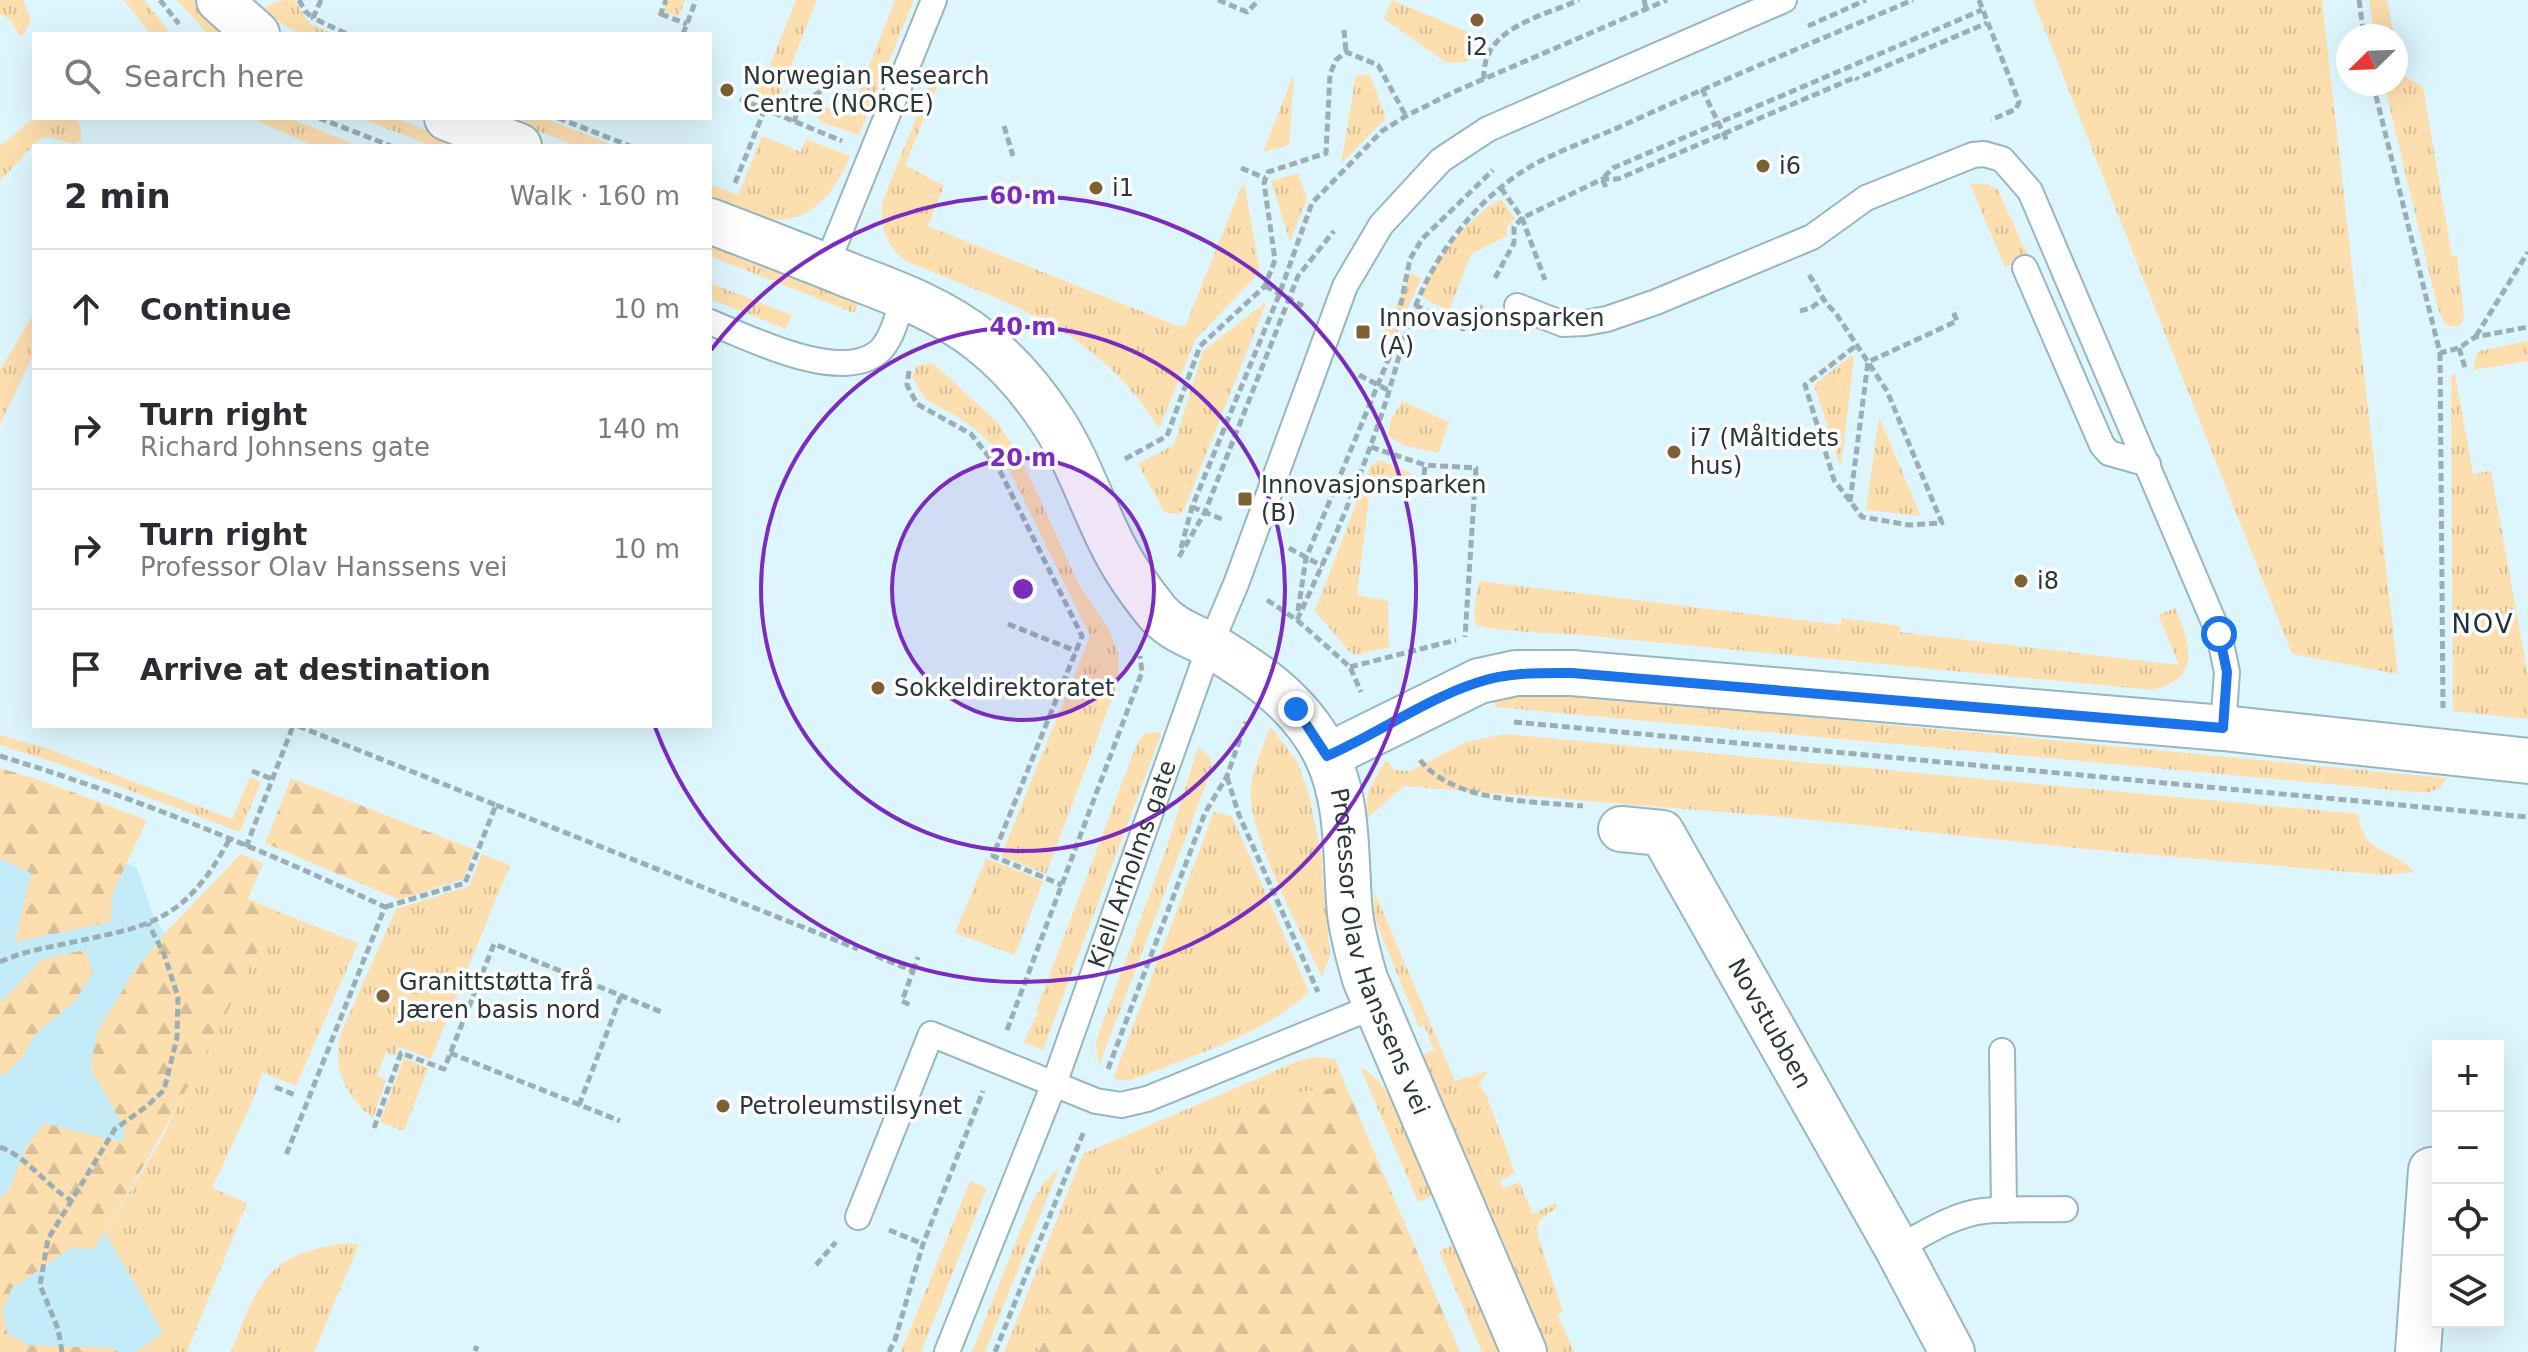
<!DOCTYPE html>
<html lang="en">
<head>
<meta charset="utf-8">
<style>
  body { margin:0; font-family:"DejaVu Sans",sans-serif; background:#f7f7f7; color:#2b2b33 }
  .controls { position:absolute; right:24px; bottom:24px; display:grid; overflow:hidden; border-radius:0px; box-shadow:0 8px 32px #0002 }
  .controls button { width:72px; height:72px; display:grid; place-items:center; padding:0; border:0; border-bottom:2px solid #e1e1e2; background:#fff; color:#2b2b33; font:40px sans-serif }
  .compass { position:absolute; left:2336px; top:24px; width:72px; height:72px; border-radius:50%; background:#fff; box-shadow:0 8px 32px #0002; rotate:247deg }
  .stop { position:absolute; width:24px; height:24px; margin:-18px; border:6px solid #1a73e8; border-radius:50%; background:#fff }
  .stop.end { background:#1a73e8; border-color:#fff; box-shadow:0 2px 8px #0008 }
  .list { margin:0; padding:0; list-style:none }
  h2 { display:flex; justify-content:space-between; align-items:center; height:104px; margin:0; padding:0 32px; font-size:34px }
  h2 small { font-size:26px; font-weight:400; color:#7c7c81 }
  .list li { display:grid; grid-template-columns:52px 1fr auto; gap:24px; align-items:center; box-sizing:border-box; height:120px; padding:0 32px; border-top:2px solid #e1e1e2 }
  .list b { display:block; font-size:30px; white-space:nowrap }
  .list p { margin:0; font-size:26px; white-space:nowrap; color:#7c7c81 }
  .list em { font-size:26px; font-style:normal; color:#7c7c81 }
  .icon { flex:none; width:44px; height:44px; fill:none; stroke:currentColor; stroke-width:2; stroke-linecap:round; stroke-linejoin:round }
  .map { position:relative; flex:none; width:2528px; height:1352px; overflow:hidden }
  .search { position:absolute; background:#fff; box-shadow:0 8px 32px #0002; left:32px; top:32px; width:680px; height:88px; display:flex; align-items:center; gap:20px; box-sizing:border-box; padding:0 28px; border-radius:0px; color:#7c7c81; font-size:30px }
  .panel { position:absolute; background:#fff; box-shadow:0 8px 32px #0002; left:32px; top:144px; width:680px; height:584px; border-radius:0px }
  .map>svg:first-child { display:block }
  .built { fill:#c3ecf8 }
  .grass { fill:url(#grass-tufts) }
  .forest { fill:url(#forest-firs) }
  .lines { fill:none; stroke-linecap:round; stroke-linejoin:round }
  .lane-casing { stroke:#98b6bf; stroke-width:28 }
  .street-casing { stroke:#98b6bf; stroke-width:48 }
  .path { stroke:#9aaeb4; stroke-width:5; stroke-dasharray:8 4; stroke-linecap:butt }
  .lane { stroke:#fff; stroke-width:24 }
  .street { stroke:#fff; stroke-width:44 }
  .route { stroke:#1a73e8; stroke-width:10 }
  .ring { fill:none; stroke:#7b2cbf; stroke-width:4 }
  .poi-dot { fill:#7d6134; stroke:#fefefe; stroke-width:3 }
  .labels { text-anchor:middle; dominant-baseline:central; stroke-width:7; stroke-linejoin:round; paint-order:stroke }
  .poi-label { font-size:24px; fill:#2b373a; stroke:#fefefe; text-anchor:start }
  .street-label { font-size:24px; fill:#2b373a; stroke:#fefefe }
  .neighbourhood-label { font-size:26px; letter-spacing:2px; fill:#19343b; stroke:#fefefe }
  .centre { fill:#7b2cbf; stroke:#fefefe; stroke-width:4 }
  .ring-label { font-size:24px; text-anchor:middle; font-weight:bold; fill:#7b2cbf; stroke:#fefefe; stroke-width:7; stroke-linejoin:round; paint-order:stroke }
</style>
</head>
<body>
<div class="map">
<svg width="2528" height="1352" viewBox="0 0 2528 1352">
  <defs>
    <pattern id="grass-tufts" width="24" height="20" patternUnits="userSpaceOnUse" patternTransform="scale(2)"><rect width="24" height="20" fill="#fddeaf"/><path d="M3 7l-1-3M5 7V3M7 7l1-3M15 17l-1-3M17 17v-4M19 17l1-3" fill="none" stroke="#d9bf97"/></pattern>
    <pattern id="forest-firs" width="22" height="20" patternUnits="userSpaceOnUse" patternTransform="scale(2)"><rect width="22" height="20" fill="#fddeaf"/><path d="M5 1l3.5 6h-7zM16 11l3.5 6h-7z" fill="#d9bf97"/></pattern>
  </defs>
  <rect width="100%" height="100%" fill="#ddf6fd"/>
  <!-- built -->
  <polygon class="built" points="0,810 137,868 152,912 163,931 189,941 101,1223 163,1333 135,1352 0,1352"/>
  <!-- grass -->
  <g class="grass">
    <polygon points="0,0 23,0 31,20 23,36 19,35 10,19 0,14"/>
    <polygon points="124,0 144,0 171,34 150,34"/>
    <polygon points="177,0 194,0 227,34 208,34"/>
    <polygon points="283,0 294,0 310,24 333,34 299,34 260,9"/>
    <polygon points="667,0 685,0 679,17 663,11"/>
    <polygon points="796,0 817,0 776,104 754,96 761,80 764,80"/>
    <polygon points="895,0 914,0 859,135 823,123 818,118 818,113 825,107 850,115"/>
    <polygon points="1392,0 1475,35 1468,62 1447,63 1384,19"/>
    <polygon points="2033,0 2322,0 2398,674 2292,654"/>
    <polygon points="2369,0 2387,0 2394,36 2375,36"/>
    <polygon points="2396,48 2401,74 2423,87 2452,256 2457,256 2464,316 2462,324 2454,327 2445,324 2438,309 2384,84 2396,84"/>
    <path d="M936 69 944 70 905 165 944 186 928 226 1173 324 1185 327 1242 185 1245 186 1260 272 1195 340 1159 429C1095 326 1010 305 906 261 885 244 879 227 883 200Z"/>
    <polygon points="1294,73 1289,145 1263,152"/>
    <polygon points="1356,75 1370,75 1386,118 1341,164"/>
    <polygon points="34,118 76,118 81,129 81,140 74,144 49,137 39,139 0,181 0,146"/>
    <polygon points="251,118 289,118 359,146 314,146"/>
    <polygon points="360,118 395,118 467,146 432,146"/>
    <polygon points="505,118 544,118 615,146 576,146"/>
    <path d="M762 136 801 152 806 139 850 156C834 196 805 230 757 217 741 213 725 205 710 199V184L738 195Z"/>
    <polygon points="1298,173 1307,198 1290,242 1271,181"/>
    <polygon points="1970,184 1987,184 1998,190 2028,257 2005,267"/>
    <path d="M1501 199 1515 219 1507 226V236L1471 254 1449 311 1427 300 1423 296C1428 264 1472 214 1501 199Z"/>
    <polygon points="710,243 859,302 854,313 710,256"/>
    <polygon points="1411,273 1421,278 1395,337 1384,332"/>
    <polygon points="710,283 792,315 786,329 710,299"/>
    <polygon points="1267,301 1185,507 1179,514 1165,513 1138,464 1174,445 1203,351"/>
    <polygon points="34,313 34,353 0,425 0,370"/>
    <polygon points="2528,341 2528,361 2474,370 2475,358 2479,351"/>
    <polygon points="1852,355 1854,359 1841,468 1814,385"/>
    <path d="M933 363 998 423 1022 460 1080 587 1109 629 1118 653 1119 680 1046 874 1001 856 1090 636 1004 459C977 425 961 419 925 399L912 377 917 365Z"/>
    <polygon points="2455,373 2473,474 2491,471 2528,676 2528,719 2453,711 2451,377"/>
    <polygon points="1402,401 1449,422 1439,453 1405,446 1388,436 1390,422"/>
    <polygon points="1879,417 1921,516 1866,510"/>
    <polygon points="1380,460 1414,475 1415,486 1371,482 1357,595 1388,601 1389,647 1355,655 1349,651 1315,611 1371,465"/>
    <path d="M1479 581 1841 625 1842 618 1900 626 1899 632 2179 665 2158 615 2175 608C2190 643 2203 681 2151 690L1571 634C1558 634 1481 630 1477 625 1471 616 1478 592 1479 581Z"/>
    <polygon points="1560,693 2446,778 2440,788 2426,793 1495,707 1493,697"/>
    <path d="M1270 726 1297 761 1309 795 1321 853 1330 955 1322 977C1303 936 1247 832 1251 791 1252 769 1263 747 1270 726Z"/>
    <polygon points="1153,732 1161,734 1043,1050 1024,1043 1035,1017 1039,1016 1036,1011 1137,743 1144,734"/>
    <path d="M1504 734 2358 814C2363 856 2393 847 2414 872L2386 875 2095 850 1784 817 1404 786 1365 820 1368 791 1386 760 1394 770 1410 771 1466 742Z"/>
    <polygon points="0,735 43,747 232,819 250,777 261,782 240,832 62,765 0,745"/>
    <polygon points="1198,747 1211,758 1212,768 1099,1066 1096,1041 1167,847"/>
    <path d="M1214 812 1232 816 1309 992C1265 1034 1195 1054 1140 1077L1128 1081 1113 1079Z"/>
    <path d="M482 854 510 865 431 1059 399 1047 395 1056 386 1052 377 1076 386 1080 373 1118C345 1095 332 1070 341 1033L396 909 469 886Z"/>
    <polygon points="986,858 1043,881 1015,955 955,933"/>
    <path d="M1375 893 1455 1081 1488 1071 1479 1085 1486 1094 1515 1173 1500 1181 1503 1189 1519 1182 1533 1214 1556 1203 1557 1208C1543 1216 1536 1220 1538 1236L1563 1312 1558 1315 1574 1352H1546L1419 1057 1434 1050 1424 1025 1419 1027 1373 914Z"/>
    <polygon points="277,911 358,943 296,1086 262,1072 254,1098 212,1188 247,1203 187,1352 135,1352 163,1333 105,1232 158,1145"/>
    <polygon points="1318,1057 1335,1059 1346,1086 1288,1094 1228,1121 1205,1150 1182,1163 1125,1186 1105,1202 1082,1230 1060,1244 1045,1274 1050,1330 1038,1352 1004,1352 1083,1154 1300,1060"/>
    <polygon points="404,1058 428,1068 404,1131 380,1122"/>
    <path d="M1360 1067C1398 1086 1417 1157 1434 1195L1418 1202Z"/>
    <polygon points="1060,1166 985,1352 972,1352 1031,1204 1043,1184"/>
    <polygon points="970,1181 987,1188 921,1352 901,1352"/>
    <path d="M348 1243 359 1244 314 1352H231C259 1282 265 1254 348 1243Z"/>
    <polygon points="1456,1244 1502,1352 1482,1352 1439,1251"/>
  </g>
  <!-- forest -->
  <g class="forest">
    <polygon points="0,768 43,781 147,820 112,894 111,922 15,942 31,873 0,858"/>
    <polygon points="291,778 475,850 463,879 400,900 265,843"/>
    <path d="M241 854 263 863 248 899 277 911C222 1027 161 1140 94 1249L71 1248 11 1289 3 1311 7 1333 28 1345 111 1348 118 1352H0V1198L8 1192 27 1146 44 1123 115 1141 124 1139 125 1129 90 1068 98 1030 137 967 168 930Z"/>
    <polygon points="85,950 93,972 76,1000 35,1034 23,1057 5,1075 0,1074 0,1003 43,959"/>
    <polygon points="1346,1086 1460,1352 1038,1352 1050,1330 1045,1274 1060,1244 1082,1230 1105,1202 1125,1186 1182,1163 1205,1150 1227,1121 1288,1094"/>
  </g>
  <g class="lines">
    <defs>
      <g id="lane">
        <polyline points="826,266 934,0"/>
        <polyline points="2025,268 2102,445 2109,453 2148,464"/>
        <polyline points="1517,306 1563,324 1585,323 1607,319 1656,302 1812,237 1866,198 1973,155 1984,154 2002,159 2030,191 2219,634 2227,672 2223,728"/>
        <path d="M710 322C749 338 838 383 877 353 892 342 898 313 904 297"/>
        <polyline points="2002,1051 2004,1210"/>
        <polyline points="858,1217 931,1034 1096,1101 1121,1105 1147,1099 1375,1006"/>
        <path d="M1897 1248C1924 1234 1952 1215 1983 1211 2010 1208 2039 1210 2065 1209"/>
        <path id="s1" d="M947 1352 1054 1084 1210 645 1236 584 1345 286 1381 225 1441 160 1488 129 1784 0"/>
      </g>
      <g id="street">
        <polyline points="219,0 257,34"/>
        <polyline points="447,118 519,146"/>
        <path id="s2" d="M710 221C757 239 804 257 851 276 896 293 942 310 981 341 1009 363 1033 391 1053 422 1077 459 1091 502 1111 542 1123 567 1140 591 1157 612 1172 630 1194 636 1213 647 1259 675 1301 704 1326 754 1350 804 1345 860 1350 914 1353 936 1359 958 1365 979L1524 1352"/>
        <polyline points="1327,756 1479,681 1516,673 1572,673 2223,728 2528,761"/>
        <path id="s3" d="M1621 829 1662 833 1897 1248 1952 1352"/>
        <polyline points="2418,1352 2431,1170"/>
      </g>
    </defs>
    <!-- lane casing -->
    <use href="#lane" class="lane-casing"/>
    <!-- street casing -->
    <use href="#street" class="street-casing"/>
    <!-- path -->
    <g class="path">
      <polyline points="160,0 179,24"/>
      <polyline points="299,0 305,11 313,18"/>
      <polyline points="321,0 313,18 347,34"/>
      <polyline points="1218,0 1247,12 1259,0"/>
      <polyline points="1644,0 1646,9"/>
      <polyline points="1979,0 2019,102 2016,109 1991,120"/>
      <polyline points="2359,0 2364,36"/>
      <polyline points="661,14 687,24"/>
      <polyline points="660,16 666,0"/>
      <polyline points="1808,26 1866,0"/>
      <polyline points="1344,30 1346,52"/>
      <polyline points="683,34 696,0"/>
      <polyline points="1863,76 1987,23"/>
      <path d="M1484 79C1481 28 1541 17 1579 0"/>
      <polyline points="2373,84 2440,353 2459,348 2475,337 2528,327"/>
      <polyline points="1702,89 1727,141"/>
      <polyline points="740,99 842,141"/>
      <polyline points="319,118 391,146"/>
      <polyline points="558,118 630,146"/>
      <polyline points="794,122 800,104 829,86"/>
      <polyline points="1004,126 1013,156"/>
      <polyline points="1241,168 1265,178"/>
      <polyline points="735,183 764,111"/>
      <polyline points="1606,187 1602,179 1613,168 1982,10"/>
      <polyline points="1501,188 1522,218 1545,280"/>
      <path d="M1809 275C1818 287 1823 303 1835 312L1887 391 1942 523 1909 525 1862 517 1834 480 1805 385 1857 345"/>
      <polyline points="1495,278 1514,243 1514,227 1522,218 1602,179 1618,179 1856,77 1858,80"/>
      <polyline points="1265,286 1303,306"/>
      <polyline points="1415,305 1468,331 1481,305"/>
      <polyline points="1800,311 1811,308 1823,299"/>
      <polyline points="2476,336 2528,252"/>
      <polyline points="2459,348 2466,371"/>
      <polyline points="2440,353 2443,708"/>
      <polyline points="909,371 907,385 917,404 971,434 1000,471 1082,636 993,856 1062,885"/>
      <polyline points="1359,375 1390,391"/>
      <polyline points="1371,447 1425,465 1476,468 1465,637"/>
      <polyline points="1125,459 1167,436 1200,346 1265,286 1275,260 1264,183 1268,172 1326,153 1330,74 1336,60 1346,52 1378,65 1406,116"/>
      <polyline points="1423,487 1425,465"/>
      <polyline points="1850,502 1868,362 1957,321 1952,309"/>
      <polyline points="1192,507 1224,520"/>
      <polyline points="1181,548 1192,507 1279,295 1312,203 1382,131 1406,116 1456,91 1667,0"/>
      <polyline points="1289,548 1322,566"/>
      <polyline points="1179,557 1205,512 1298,276 1334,231"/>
      <polyline points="1267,600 1297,620 1350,667 1361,692"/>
      <polyline points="1298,611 1306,558 1391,353 1410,259 1422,239 1493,170"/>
      <path d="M1297 620C1328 554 1357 487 1380 419 1398 368 1405 319 1432 271 1454 232 1483 198 1520 173 1548 154 1593 139 1624 125 1720 81 1816 41 1913 0"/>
      <polyline points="1008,624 1076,651"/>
      <polyline points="1350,667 1456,640"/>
      <polyline points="1514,722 2528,817"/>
      <polyline points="298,726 496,805 465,883 385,907"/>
      <path d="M0 756C132 796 261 849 385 907L286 1155"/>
      <path d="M1420 760C1454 803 1532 801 1583 806"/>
      <polyline points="252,771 272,779"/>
      <polyline points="1227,777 1239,815 1318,992"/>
      <polyline points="496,805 858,949"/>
      <polyline points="246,847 293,726"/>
      <polyline points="876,956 913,971 902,1001 912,1006"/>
      <path d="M0 962C19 953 39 949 59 945 148 926 183 925 229 840"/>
      <polyline points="913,971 918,957"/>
      <polyline points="1007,1030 1142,672 1140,656"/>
      <polyline points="450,1053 620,1121"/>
      <polyline points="1108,1069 1205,813 1227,776 1246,722"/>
      <polyline points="275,1087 295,1095"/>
      <polyline points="579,1105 621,996"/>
      <polyline points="374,1128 401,1053 444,1069 494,944 664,1013"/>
      <path d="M0 1147C29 1158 46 1186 72 1201"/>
      <polyline points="889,1230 923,1244"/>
      <polyline points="816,1265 836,1242"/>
      <polyline points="475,1351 477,1346"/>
      <polyline points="62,1352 58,1329 40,1285 48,1239 115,1129 147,1106 164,1090 177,1038 178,997 164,954 148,923"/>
      <polyline points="889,1352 895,1340 923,1244 983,1091"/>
      <polyline points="995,1352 1084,1131"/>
    </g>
    <!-- lane -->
    <use href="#lane" class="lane"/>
    <!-- street -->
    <use href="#street" class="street"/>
  </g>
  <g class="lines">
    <!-- route -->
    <path class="route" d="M1296 709 1327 756C1377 734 1428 698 1479 682 1509 672 1541 673 1572 673L2223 728 2227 672 2219 634"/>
  </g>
  <!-- distance rings -->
  <circle cx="1023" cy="589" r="131" fill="#7b2cbf" fill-opacity=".12"/>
  <g class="ring">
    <circle cx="1023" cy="589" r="131"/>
    <circle cx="1023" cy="589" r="262"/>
    <path d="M711 350A393 393 0 1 1 655 727"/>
  </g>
  <!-- markers -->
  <g class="poi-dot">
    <circle cx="1477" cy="20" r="8"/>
    <circle cx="727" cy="90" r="8"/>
    <circle cx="1763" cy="166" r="8"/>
    <circle cx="1096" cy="188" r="8"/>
    <rect x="1355" y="324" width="16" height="16" rx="4"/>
    <circle cx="1674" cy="452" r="8"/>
    <rect x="1237" y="491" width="16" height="16" rx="4"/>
    <circle cx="2021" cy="581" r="8"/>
    <circle cx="878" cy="688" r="8"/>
    <circle cx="383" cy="996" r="8"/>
    <circle cx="723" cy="1106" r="8"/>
  </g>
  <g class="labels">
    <!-- poi labels -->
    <g class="poi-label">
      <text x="1477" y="47" text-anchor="middle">i2</text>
      <text x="743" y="76">Norwegian Research<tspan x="743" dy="28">Centre (NORCE)</tspan></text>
      <text x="1779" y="166">i6</text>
      <text x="1112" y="188">i1</text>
      <text x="1379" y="318">Innovasjonsparken<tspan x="1379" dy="28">(A)</tspan></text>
      <text x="1690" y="438">i7 (Måltidets<tspan x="1690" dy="28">hus)</tspan></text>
      <text x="1261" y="485">Innovasjonsparken<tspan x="1261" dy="28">(B)</tspan></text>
      <text x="2037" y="581">i8</text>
      <text x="894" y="688">Sokkeldirektoratet</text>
      <text x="399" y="982">Granittstøtta frå<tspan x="399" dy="28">Jæren basis nord</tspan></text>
      <text x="739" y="1106">Petroleumstilsynet</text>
    </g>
    <!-- street labels -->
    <g class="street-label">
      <text stroke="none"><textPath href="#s1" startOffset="522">Kjell Arholms gate</textPath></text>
      <text stroke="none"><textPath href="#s2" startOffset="1054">Professor Olav Hanssens vei</textPath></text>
      <text stroke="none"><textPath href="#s3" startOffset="260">Novstubben</textPath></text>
    </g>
    <!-- neighbourhood labels -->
    <g class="neighbourhood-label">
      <text x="2483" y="624">NOV</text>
    </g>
  </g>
  <circle cx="1023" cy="589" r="12" class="centre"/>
  <g class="ring-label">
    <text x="1023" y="204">60 m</text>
    <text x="1023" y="335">40 m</text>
    <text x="1023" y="466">20 m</text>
  </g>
</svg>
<div class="controls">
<button>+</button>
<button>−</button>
<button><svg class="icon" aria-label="locate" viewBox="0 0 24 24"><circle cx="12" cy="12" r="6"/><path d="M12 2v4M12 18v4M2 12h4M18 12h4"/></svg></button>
<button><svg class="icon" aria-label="layers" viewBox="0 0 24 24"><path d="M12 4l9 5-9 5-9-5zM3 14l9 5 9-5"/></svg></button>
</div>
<svg class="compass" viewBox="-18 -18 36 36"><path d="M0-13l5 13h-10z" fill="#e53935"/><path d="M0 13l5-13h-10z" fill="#7c7c81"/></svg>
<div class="stop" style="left:2219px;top:634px"></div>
<div class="stop end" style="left:1296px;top:709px"></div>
<div class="search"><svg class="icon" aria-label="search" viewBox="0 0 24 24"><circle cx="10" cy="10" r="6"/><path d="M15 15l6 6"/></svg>Search here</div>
<section class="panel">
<h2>2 min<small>Walk · 160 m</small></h2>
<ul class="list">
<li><svg class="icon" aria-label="ahead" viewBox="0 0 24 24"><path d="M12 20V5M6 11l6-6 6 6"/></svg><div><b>Continue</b></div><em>10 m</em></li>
<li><svg class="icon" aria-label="right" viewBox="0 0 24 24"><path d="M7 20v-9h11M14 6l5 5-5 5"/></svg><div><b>Turn right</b><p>Richard Johnsens gate</p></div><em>140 m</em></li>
<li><svg class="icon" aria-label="right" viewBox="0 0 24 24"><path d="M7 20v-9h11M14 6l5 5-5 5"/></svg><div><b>Turn right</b><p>Professor Olav Hanssens vei</p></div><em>10 m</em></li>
<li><svg class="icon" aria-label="arrive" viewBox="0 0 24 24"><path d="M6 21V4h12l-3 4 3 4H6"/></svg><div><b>Arrive at destination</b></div></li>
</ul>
</section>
</div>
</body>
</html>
